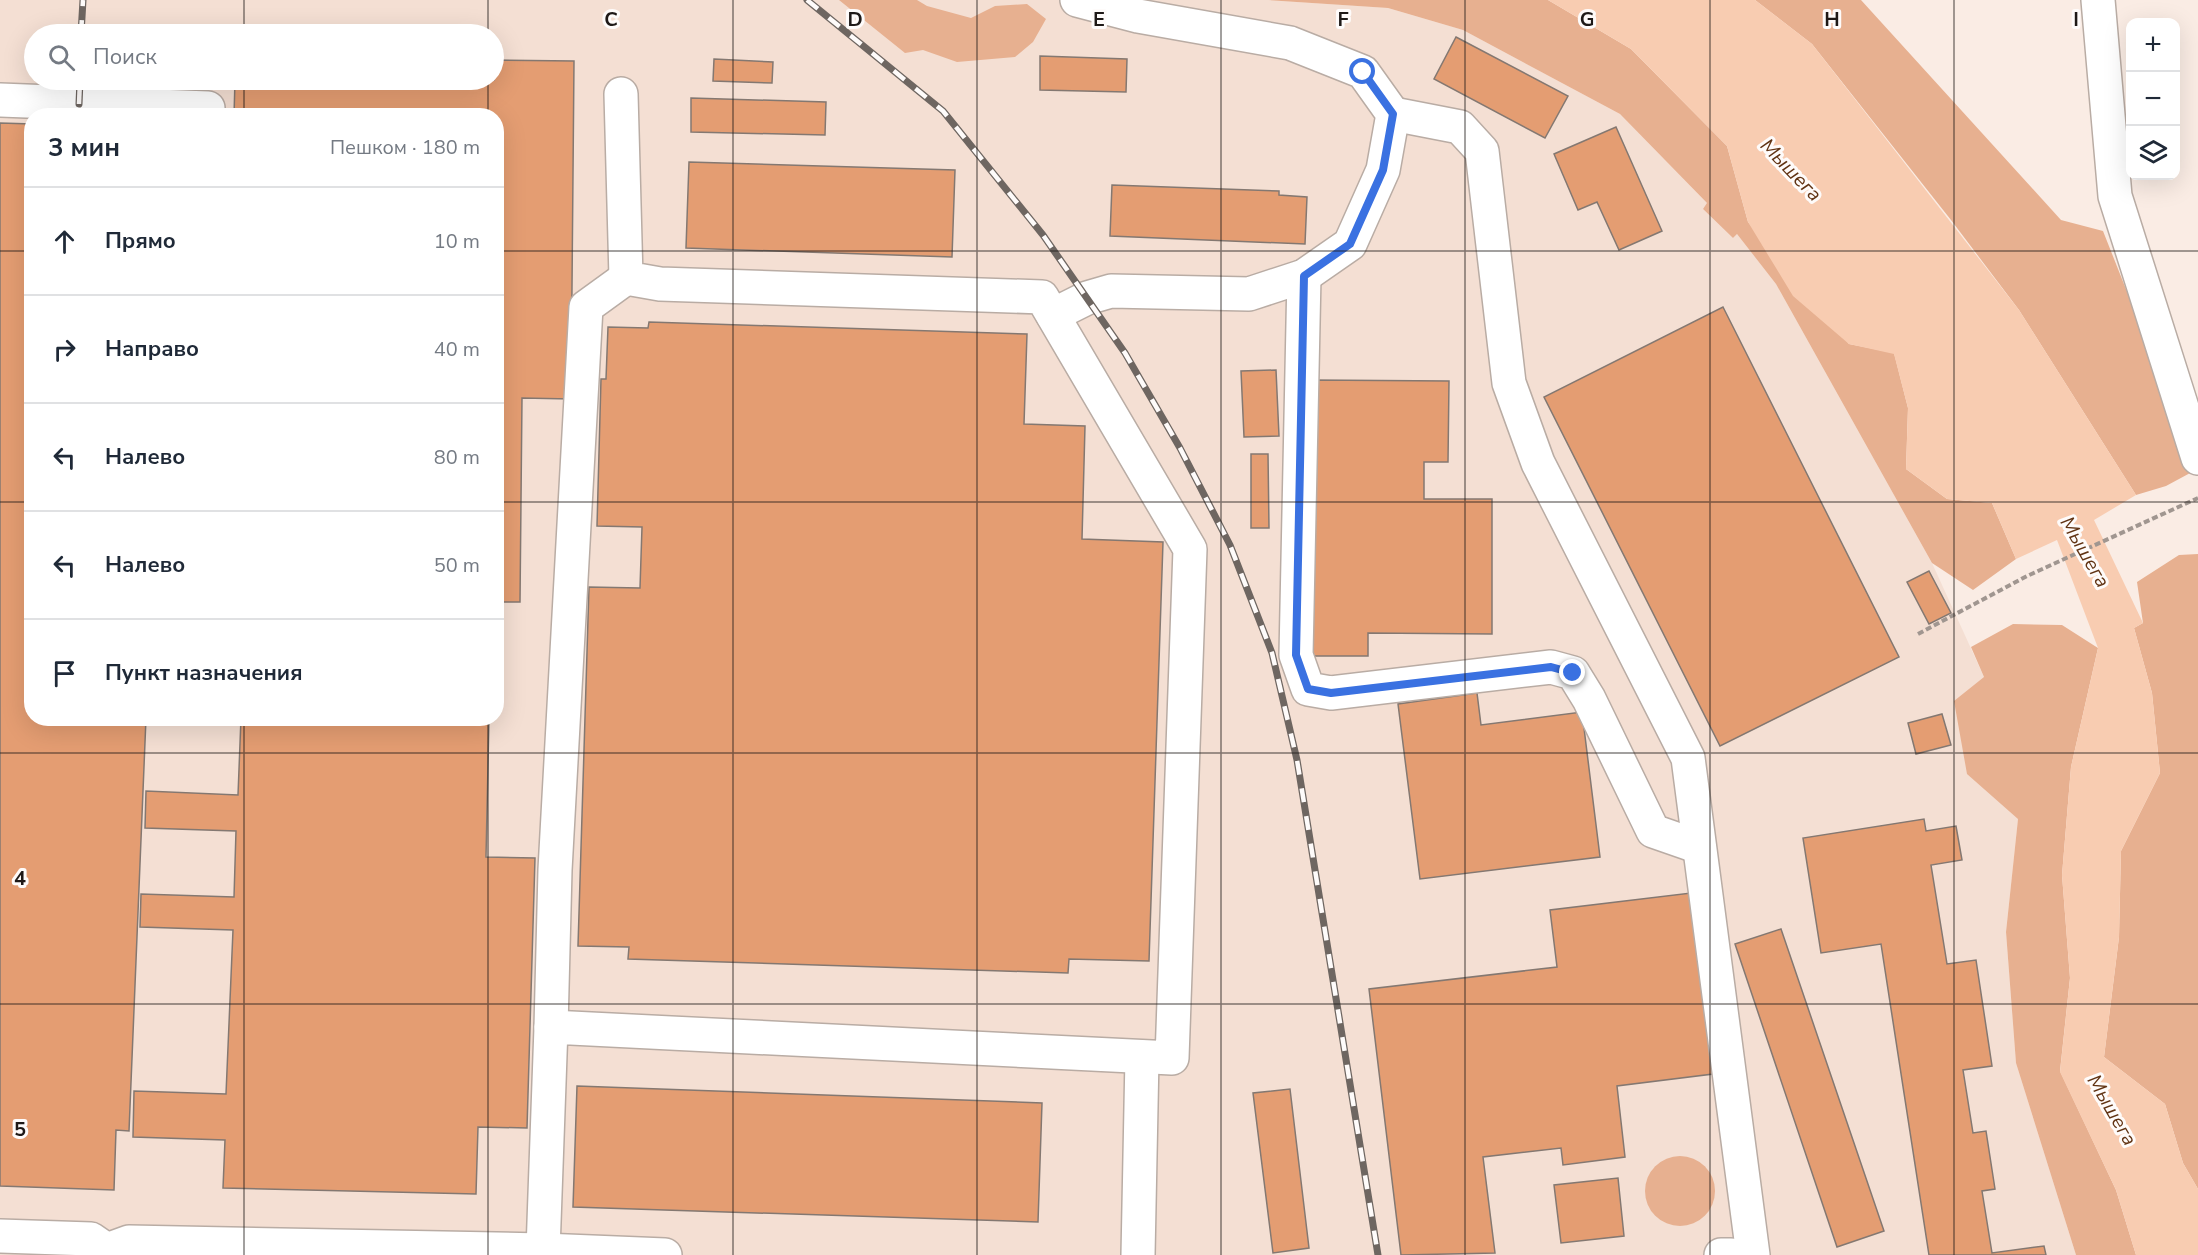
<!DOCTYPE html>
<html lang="ru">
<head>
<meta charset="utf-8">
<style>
  body { margin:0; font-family:"Nunito Sans",sans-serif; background:#f2f2f3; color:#1f2937 }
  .controls { position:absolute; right:18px; top:18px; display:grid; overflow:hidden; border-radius:12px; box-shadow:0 6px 24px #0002 }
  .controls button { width:54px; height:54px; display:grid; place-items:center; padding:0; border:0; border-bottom:2px solid #e0e1e3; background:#fff; color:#1f2937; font:30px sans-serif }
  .stop { position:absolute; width:18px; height:18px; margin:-14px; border:4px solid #3a71e1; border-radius:50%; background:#fff }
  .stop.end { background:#3a71e1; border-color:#fff; box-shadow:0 2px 6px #0008 }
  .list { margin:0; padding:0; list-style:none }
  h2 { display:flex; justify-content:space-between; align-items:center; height:78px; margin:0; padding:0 24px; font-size:26px }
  h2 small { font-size:20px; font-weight:400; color:#747a83 }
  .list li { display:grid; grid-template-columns:39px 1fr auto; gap:18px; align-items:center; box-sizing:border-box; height:108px; padding:0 24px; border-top:2px solid #e0e1e3 }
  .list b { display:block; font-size:22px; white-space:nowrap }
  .list em { font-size:20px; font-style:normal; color:#747a83 }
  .icon { flex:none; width:33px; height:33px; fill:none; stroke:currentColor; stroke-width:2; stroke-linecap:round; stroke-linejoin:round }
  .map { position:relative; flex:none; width:2198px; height:1255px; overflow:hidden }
  .search { position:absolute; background:#fff; box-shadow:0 6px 24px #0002; left:24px; top:24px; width:480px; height:66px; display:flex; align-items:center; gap:15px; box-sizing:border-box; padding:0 21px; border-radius:33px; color:#747a83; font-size:22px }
  .panel { position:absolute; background:#fff; box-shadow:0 6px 24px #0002; left:24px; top:108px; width:480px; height:618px; border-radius:24px }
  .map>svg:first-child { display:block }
  .built { fill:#f4dfd3; fill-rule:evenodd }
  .green { fill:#e7b090 }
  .water { fill:#f8ccb1 }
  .building { fill:#e49d72; stroke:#847871; stroke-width:1.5 }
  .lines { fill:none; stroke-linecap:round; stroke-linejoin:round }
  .minor-casing { stroke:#b9aca4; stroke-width:36 }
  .path { stroke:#a09690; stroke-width:4; stroke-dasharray:6 3; stroke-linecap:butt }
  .minor { stroke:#fff; stroke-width:33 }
  .rail-casing { stroke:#6e6661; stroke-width:7 }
  .rail { stroke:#fefbfa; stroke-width:4.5; stroke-dasharray:14; stroke-linecap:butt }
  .route { stroke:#3a71e1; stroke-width:8 }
  .grid { fill:none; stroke:#1e1917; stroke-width:1.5; stroke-opacity:0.55 }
  .labels { text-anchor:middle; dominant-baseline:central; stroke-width:6; stroke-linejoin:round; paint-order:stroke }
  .water-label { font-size:20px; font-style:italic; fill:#613313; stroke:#fefbfa }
  .grid-label { font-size:20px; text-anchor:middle; font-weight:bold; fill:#1e1917; stroke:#fefbfa; stroke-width:6; stroke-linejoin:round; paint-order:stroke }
</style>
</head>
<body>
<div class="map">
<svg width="2198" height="1255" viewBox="0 0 2198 1255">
  <rect width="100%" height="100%" fill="#faece4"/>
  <!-- built -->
  <path class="built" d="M0 0H1267L1388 8 1463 30 1620 114 1708 204 1703 209 1733 238 1737 234 1776 284 1932 563 1984 677 2018 819 2006 932 2016 1063 2076 1255H0ZM34 34H494V80H34ZM32 116H496V718H32Z"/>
  <!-- green -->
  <g class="green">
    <polygon points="839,0 917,0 927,6 971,18 995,6 1027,4 1046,19 1033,42 1015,57 957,62 923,50 905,53"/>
    <polygon points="1268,0 1548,0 1631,49 1727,146 1748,222 1849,344 1894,353 1908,408 1906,469 1947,499 1992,503 2016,559 1973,590 1932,563 1776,284 1737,234 1733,238 1703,209 1707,203 1620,114 1463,30 1388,8"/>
    <polygon points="1755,0 1861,0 2061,220 2103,231 2150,350 2192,472 2166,486 2136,495 2019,310 1951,220 1812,44"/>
    <polygon points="2198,554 2198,1189 2183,1163 2165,1104 2104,1057 2119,937 2121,851 2160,773 2152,693 2134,628 2143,623 2137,582 2179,555"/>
    <polygon points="2013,624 2062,625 2098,648 2071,767 2062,875 2070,978 2060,1071 2116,1190 2136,1255 2076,1255 2016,1063 2006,932 2018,819 1967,774 1954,701 1984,677 1971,647"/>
    <circle cx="1680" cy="1191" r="35"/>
  </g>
  <!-- water -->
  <polygon class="water" points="1548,0 1755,0 1812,44 2019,310 2136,495 2094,520 2143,623 2134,628 2152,693 2160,773 2121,851 2119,937 2104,1057 2165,1104 2183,1163 2198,1189 2198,1255 2136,1255 2116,1190 2060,1072 2070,978 2062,875 2071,767 2098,648 2057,540 2016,559 1992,503 1947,499 1906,469 1908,408 1894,354 1849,344 1793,296 1748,222 1727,146 1631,49"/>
  <!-- building -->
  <g class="building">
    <polygon points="1456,37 1568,96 1545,138 1434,79"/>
    <polygon points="1040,56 1127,59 1126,92 1040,90"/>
    <polygon points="714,59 773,62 772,83 713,81"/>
    <polygon points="494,60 574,61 571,399 522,398 520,602 496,602 496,116 234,116 235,80 494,80"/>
    <polygon points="691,98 826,102 825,135 691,132"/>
    <polygon points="0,123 32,124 32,718 146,718 129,1131 116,1130 114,1190 0,1186"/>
    <polygon points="1616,127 1662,231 1619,250 1597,202 1578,210 1554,154"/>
    <polygon points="689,162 955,170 952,257 686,248"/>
    <polygon points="1112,185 1279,191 1279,195 1307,197 1305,244 1110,236"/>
    <polygon points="1723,307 1899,657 1720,746 1544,397"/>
    <polygon points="649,322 1027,334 1024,424 1085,426 1082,539 1163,542 1149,961 1069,959 1068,973 628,959 629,947 578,946 589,587 640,588 642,527 597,526 601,379 606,379 608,327 648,328"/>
    <polygon points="1276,370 1279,436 1244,437 1241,371"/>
    <polygon points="1312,380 1449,381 1448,462 1424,462 1424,499 1492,499 1492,634 1368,633 1368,656 1312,656"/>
    <polygon points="1251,454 1268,454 1269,528 1251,528"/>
    <polygon points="1929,571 1951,613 1929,624 1907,582"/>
    <polygon points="1477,693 1481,725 1582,712 1600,857 1420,879 1398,704"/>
    <polygon points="1942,714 1951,745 1916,754 1908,723"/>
    <polygon points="241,718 489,718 486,857 535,858 527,1128 478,1127 476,1194 223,1188 225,1140 133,1137 134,1091 226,1094 233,930 140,927 141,894 234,897 236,831 145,828 146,791 238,795"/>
    <polygon points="1924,819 1926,831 1956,826 1962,860 1931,865 1947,964 1976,960 1992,1066 1963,1070 1973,1133 1986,1131 1995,1189 1982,1191 1992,1253 2044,1246 2046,1255 1929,1255 1881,944 1821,953 1803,838"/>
    <polygon points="1691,893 1713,1074 1617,1086 1625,1157 1563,1165 1561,1148 1483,1157 1495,1253 1401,1255 1369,989 1557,967 1550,910"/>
    <polygon points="1781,929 1884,1231 1837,1247 1735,944"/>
    <polygon points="577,1086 1042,1103 1038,1222 573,1207"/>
    <polygon points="1290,1089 1309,1248 1273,1253 1253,1093"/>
    <polygon points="1618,1178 1624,1236 1561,1243 1554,1185"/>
  </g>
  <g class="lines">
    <defs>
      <g id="minor">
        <polyline points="2098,0 2115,196 2198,458"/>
        <polyline points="0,100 208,108"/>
        <polyline points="1393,114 1460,127 1482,151 1509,383 1538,463 1688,758 1753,1255"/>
        <polyline points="1304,276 1296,655 1308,689 1331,693 1551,667 1573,673 1589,699 1653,831 1699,847"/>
        <polyline points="1053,315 1087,298 1111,291 1249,294 1304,276 1350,244 1383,170 1393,114 1363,72 1290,43 1138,16 1077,0"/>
        <polyline points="551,1027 555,870 586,307 626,278"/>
        <polyline points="0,1236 91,1239 107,1250 106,1255"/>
        <polyline points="107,1250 129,1242 543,1250 551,1027 1172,1058 1190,549 1042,297 660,284 626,278 621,94"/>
        <polyline points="543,1250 665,1255"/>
        <polyline points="1138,1255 1142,1057"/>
        <polyline points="1721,1255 1731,1255"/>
      </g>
    </defs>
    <!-- minor casing -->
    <use href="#minor" class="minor-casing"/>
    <!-- path -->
    <polyline class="path" points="1918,634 2027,576 2198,498"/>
    <!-- minor -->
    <use href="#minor" class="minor"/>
    <defs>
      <g id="rail">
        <polyline points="807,0 943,111 1043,235 1125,353 1180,448 1230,545 1272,653 1297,760 1378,1255"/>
        <polyline points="81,34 83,0"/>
        <polyline points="79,104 80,80"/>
      </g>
    </defs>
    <!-- rail casing -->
    <use href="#rail" class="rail-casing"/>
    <!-- rail -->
    <use href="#rail" class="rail"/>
  </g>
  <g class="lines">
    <!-- route -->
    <polyline class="route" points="1363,72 1393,114 1383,170 1350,244 1304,276 1296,655 1308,689 1331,693 1551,667 1573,673"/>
  </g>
  <!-- grid -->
  <path class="grid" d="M244 0V34M488 0V34M733 0V1255M977 0V1255M1221 0V1255M1465 0V1255M1710 0V1255M1954 0V1255M244 80V116M488 80V116M0 251H32M496 251H2198M0 502H32M496 502H2198M244 718V1255M488 718V1255M0 753H2198M0 1004H2198"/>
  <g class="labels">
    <!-- water labels -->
    <g class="water-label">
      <text transform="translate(1791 170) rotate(46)">Мышега</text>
      <text transform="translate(2085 552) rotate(60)">Мышега</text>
      <text transform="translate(2112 1110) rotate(60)">Мышега</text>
    </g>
  </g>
  <g class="grid-label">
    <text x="611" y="26">C</text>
    <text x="855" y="26">D</text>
    <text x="1099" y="26">E</text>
    <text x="1343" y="26">F</text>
    <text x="1587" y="26">G</text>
    <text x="1832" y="26">H</text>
    <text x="2076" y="26">I</text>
    <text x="20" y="885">4</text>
    <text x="20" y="1136">5</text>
  </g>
</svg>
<div class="controls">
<button>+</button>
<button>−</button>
<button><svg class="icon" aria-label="layers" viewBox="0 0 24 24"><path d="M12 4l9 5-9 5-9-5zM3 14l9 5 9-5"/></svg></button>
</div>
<div class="stop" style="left:1363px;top:72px"></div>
<div class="stop end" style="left:1573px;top:673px"></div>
<div class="search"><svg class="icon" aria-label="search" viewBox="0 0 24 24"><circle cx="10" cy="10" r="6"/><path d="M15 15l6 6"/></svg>Поиск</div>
<section class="panel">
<h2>3 мин<small>Пешком · 180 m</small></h2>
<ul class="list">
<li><svg class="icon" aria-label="ahead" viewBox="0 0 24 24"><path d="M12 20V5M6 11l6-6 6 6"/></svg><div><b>Прямо</b></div><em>10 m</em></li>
<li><svg class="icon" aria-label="right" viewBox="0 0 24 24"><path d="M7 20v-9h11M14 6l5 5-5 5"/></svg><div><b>Направо</b></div><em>40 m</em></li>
<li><svg class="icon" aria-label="left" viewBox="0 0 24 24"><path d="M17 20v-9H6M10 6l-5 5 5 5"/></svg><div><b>Налево</b></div><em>80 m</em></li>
<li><svg class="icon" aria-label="left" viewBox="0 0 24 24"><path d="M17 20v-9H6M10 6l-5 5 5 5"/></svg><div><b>Налево</b></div><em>50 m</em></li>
<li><svg class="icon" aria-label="arrive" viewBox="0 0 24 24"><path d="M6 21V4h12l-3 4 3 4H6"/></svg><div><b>Пункт назначения</b></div></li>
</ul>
</section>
</div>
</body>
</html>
